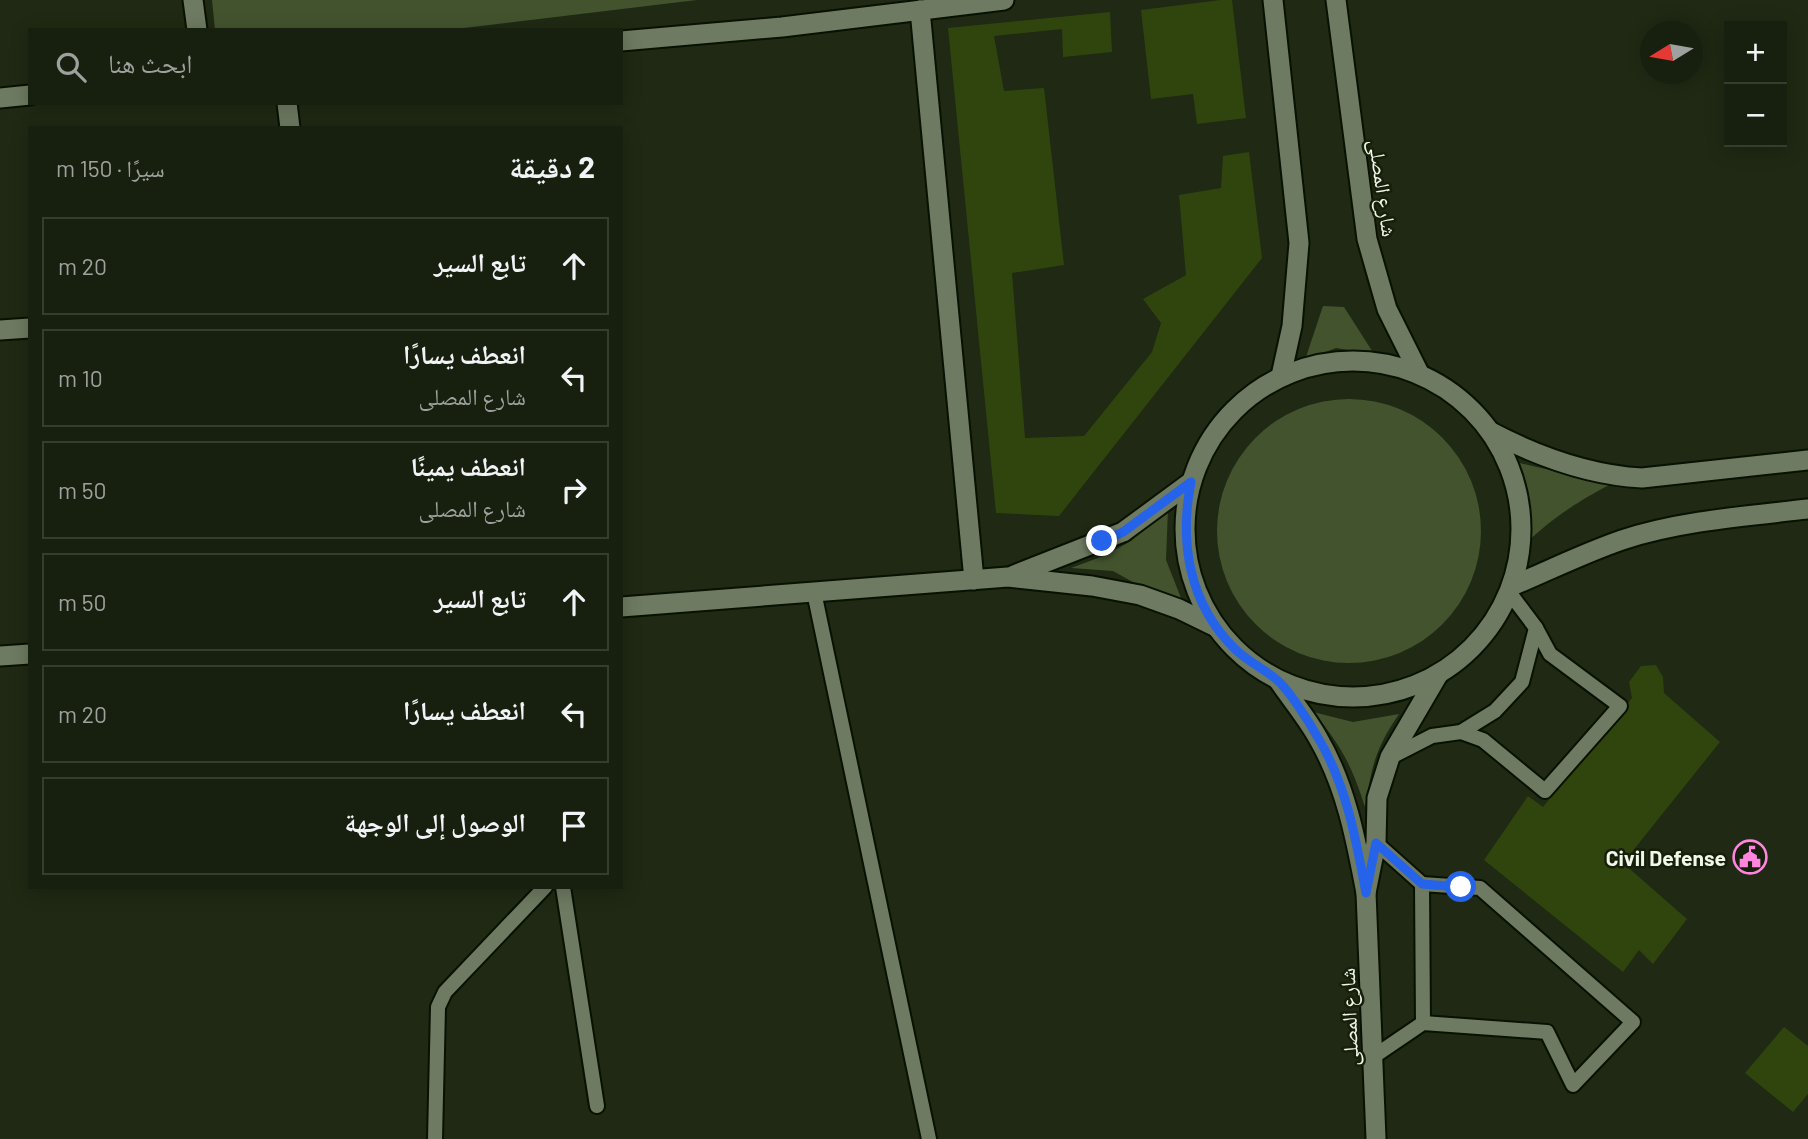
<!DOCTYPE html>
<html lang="ar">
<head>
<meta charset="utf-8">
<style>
  body { margin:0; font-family:Barlow,"Noto Naskh Arabic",sans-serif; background:#202717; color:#f1f3f6; direction:rtl }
  .controls { position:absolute; right:21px; top:21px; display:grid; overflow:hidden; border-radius:0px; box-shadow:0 4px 18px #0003 }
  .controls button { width:63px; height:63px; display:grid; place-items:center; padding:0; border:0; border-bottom:2px solid #363d2e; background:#171f0e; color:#f1f3f6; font:35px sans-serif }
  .compass { position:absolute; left:1640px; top:21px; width:63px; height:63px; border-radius:50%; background:#171f0e; box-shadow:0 4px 18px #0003; rotate:259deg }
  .stop { position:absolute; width:21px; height:21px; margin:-16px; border:5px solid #2563eb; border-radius:50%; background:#fff }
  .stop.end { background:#2563eb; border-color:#fff; box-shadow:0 2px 7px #0008 }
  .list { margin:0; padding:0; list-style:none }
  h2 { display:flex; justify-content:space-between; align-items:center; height:91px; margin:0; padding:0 28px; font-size:30px }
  h2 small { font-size:23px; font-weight:400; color:#9ea29e }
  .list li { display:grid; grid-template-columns:46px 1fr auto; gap:21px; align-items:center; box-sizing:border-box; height:98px; margin:0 14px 14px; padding:0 14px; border:2px solid #363d2e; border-radius:0px }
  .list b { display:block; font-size:26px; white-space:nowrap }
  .list p { margin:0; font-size:23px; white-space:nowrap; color:#9ea29e }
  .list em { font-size:23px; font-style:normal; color:#9ea29e }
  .icon { flex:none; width:38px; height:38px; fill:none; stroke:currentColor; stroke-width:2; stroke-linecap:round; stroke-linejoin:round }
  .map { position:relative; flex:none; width:1808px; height:1139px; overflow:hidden; direction:ltr }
  .search { position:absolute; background:#171f0e; box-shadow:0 4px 18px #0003; left:28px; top:28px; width:595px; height:77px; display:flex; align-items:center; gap:18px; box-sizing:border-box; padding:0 24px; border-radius:0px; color:#9ea29e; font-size:26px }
  .panel { position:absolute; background:#171f0e; box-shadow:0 4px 18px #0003; left:28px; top:126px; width:595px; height:763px; border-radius:0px; direction:rtl }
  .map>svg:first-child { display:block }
  .green { fill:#43532e }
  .building { fill:#30450e }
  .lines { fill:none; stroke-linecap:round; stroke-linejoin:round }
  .service-casing { stroke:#091101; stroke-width:18 }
  .minor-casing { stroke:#091101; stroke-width:23 }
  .tertiary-casing { stroke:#091101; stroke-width:23 }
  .service { stroke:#6e7a61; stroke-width:14 }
  .minor { stroke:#6e7a61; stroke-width:19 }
  .tertiary { stroke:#6e7a61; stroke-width:19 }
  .route { stroke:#2563eb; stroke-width:9 }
  .labels { text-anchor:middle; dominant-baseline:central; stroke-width:5; stroke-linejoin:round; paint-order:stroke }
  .street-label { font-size:21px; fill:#f0f6e8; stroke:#161f0a }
  .poi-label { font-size:21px; font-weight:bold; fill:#f0f6e8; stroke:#161f0a; text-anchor:end }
</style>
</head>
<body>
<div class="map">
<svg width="1808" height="1139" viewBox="0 0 1808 1139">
  <rect width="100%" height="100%" fill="#1f2913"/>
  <!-- green -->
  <g class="green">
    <polygon points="212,0 697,0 447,30 215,30"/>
    <polygon points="1323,306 1344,307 1374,354 1336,348 1305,360"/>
    <circle cx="1349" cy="531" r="132"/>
    <path d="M1515 462 1593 480H1619C1583 498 1558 514 1528 541L1529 500Z"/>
    <polygon points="1168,509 1166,560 1183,603 1140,586 1113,571 1071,568 1106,555 1131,541"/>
    <path d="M1313 712 1353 722 1399 714C1375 749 1372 766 1365 807 1352 766 1341 745 1313 712Z"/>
  </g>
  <!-- building -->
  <g class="building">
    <polygon points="1221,0 1232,0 1246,118 1197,124 1193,94 1151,99 1141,10"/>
    <polygon points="1110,12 1112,52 1063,57 1062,29 994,36 1004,91 1044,88 1064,265 1012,273 1025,438 1084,436 1152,352 1161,323 1143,299 1186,275 1179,195 1221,188 1223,156 1249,152 1262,258 1059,516 996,513 948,28"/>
    <polygon points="1656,665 1663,677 1664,693 1720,742 1623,863 1687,919 1653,964 1639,950 1623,972 1484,860 1528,796 1543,807 1632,698 1629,682 1641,666"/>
    <polygon points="1784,1027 1808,1046 1808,1094 1793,1112 1745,1073"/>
  </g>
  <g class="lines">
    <defs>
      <g id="service">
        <polyline points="814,592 929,1139"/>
        <polyline points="1461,732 1483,740 1545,791 1620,706 1550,654 1536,628 1509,592"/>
        <polyline points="1391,757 1432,736 1461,732 1495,711 1522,682 1536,628"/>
        <polyline points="1376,843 1422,884 1423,1023"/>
        <polyline points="563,887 597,1106"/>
        <polyline points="1373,1057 1423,1023 1547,1032 1573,1085 1633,1022 1480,888 1422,884"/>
        <polyline points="435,1139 438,1007 445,992 545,887"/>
      </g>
      <g id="minor">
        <polyline points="193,0 197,30"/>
        <polyline points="920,10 974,580"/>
        <polyline points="621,41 782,27 1004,0"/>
        <polyline points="0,98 30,95"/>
        <polyline points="287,103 290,128"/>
        <polyline points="0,330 30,328"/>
        <polyline points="1014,575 1123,532 1191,482"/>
        <polyline points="621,607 1008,577 1092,586 1140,595 1179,609 1216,627"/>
        <polyline points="0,656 30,654"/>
        <path d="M1278 680C1291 699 1307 718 1318 738 1346 786 1356 840 1366 893L1376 843 1377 798 1390 757 1438 675"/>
        <polyline points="1366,893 1376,1139"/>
      </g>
      <g id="tertiary">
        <polyline points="1273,0 1299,243 1292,326 1281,376"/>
        <polyline points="1336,0 1367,239 1387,309 1419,373"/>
        <circle cx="1353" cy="529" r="168"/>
        <path d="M1491 432C1539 457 1588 475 1642 478L1808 460"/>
        <path d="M1512 586C1548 571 1584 553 1622 540 1679 521 1747 516 1808 509"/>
      </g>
    </defs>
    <!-- service casing -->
    <use href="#service" class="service-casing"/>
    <!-- minor casing -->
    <use href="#minor" class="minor-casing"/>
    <!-- tertiary casing -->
    <use href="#tertiary" class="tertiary-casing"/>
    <!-- service -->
    <use href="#service" class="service"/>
    <!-- minor -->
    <use href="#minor" class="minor"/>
    <!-- tertiary -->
    <use href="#tertiary" class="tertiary"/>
  </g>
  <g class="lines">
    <!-- route -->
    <path class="route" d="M1102 541 1123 532 1191 482C1179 542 1189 604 1235 649 1248 662 1265 669 1277 680 1289 690 1309 722 1317 736 1346 783 1356 839 1366 893L1376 843 1422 884 1461 887"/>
  </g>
  <!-- icons -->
  <defs>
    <symbol id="civic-ring" viewBox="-11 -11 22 22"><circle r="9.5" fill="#161f0a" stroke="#ff85df" stroke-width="1.5"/><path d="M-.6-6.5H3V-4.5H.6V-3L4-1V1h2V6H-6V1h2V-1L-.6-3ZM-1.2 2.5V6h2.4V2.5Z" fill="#ff85df"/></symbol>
  </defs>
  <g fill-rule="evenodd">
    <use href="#civic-ring" x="1731" y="838" width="38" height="38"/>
  </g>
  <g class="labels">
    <!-- street labels -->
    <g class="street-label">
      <text transform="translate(1384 188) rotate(82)">شارع المصلى</text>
      <text transform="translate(1348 1017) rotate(-92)">شارع المصلى</text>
    </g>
    <!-- poi labels -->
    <g class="poi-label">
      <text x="1726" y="857">Civil Defense</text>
    </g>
  </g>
</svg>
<div class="controls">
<button>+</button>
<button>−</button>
</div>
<svg class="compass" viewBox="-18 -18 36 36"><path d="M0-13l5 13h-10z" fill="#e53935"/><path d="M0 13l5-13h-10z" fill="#9ea29e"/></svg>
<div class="stop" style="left:1461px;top:887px"></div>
<div class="stop end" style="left:1102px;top:541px"></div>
<div class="search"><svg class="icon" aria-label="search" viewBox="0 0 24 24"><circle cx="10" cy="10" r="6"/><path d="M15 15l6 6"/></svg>ابحث هنا</div>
<section class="panel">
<h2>2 دقيقة<small>سيرًا · 150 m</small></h2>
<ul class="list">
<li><svg class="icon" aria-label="ahead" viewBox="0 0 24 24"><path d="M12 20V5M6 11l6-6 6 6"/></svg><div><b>تابع السير</b></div><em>20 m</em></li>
<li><svg class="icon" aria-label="left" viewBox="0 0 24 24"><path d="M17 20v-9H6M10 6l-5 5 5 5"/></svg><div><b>انعطف يسارًا</b><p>شارع المصلى</p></div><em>10 m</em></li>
<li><svg class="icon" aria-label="right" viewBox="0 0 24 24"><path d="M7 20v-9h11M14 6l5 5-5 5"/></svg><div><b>انعطف يمينًا</b><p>شارع المصلى</p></div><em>50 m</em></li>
<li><svg class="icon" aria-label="ahead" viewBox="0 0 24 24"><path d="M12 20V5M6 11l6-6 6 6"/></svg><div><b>تابع السير</b></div><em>50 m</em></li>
<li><svg class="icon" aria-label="left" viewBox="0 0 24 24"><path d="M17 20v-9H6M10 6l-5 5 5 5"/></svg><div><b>انعطف يسارًا</b></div><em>20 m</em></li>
<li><svg class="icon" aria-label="arrive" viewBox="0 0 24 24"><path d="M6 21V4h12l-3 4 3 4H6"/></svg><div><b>الوصول إلى الوجهة</b></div></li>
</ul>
</section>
</div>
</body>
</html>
